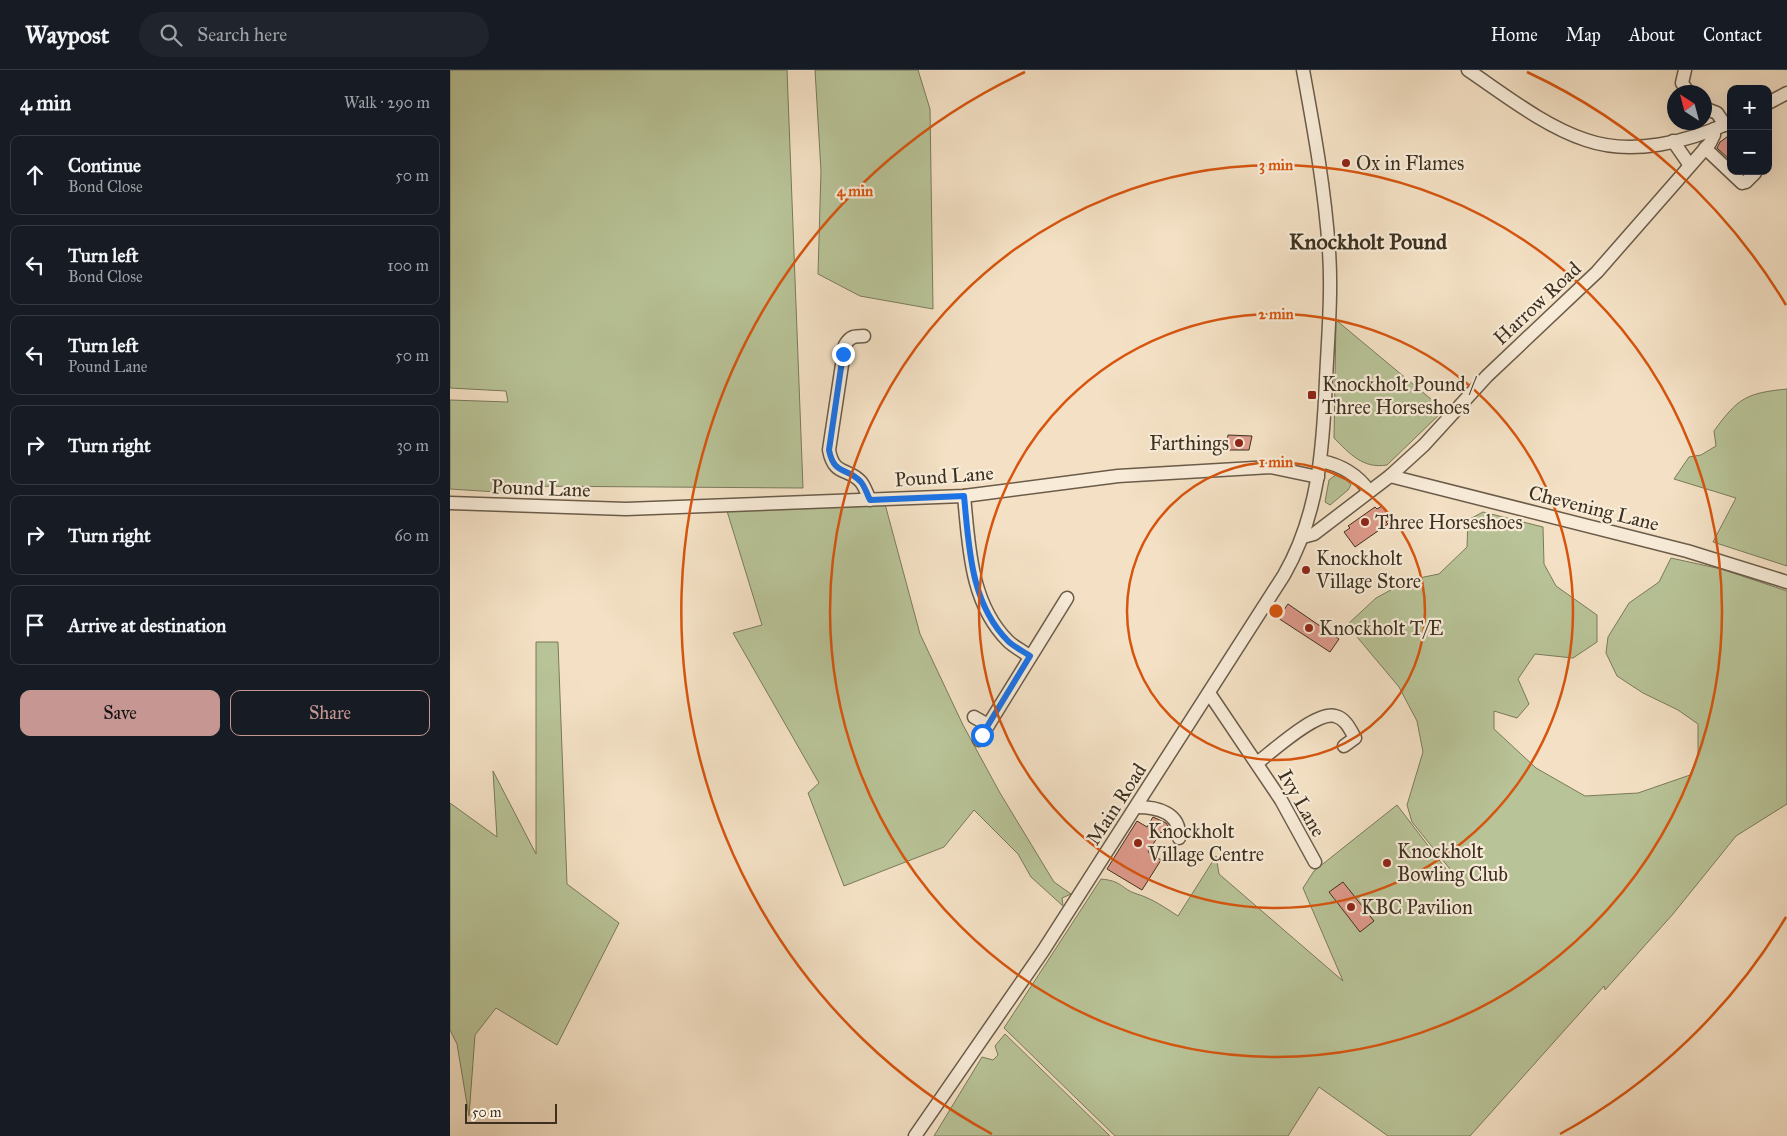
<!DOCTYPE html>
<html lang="en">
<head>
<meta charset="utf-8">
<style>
  body { margin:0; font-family:"IM FELL Great Primer",serif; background:#20242c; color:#f1f3f6 }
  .controls { position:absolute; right:15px; top:15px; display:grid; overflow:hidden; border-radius:10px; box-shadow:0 5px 20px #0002 }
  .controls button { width:45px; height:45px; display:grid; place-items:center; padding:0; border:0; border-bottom:1px solid #363941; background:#171b24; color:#f1f3f6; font:25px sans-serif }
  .compass { position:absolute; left:1217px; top:15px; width:45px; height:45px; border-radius:50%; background:#171b24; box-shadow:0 5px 20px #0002; rotate:324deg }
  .scale { position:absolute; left:15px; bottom:12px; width:92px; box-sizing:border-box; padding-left:5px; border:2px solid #3d3020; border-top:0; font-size:14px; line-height:18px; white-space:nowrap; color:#3d3020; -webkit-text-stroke:4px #f8ecd9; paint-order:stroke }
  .stop { position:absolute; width:15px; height:15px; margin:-11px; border:4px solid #1a73e8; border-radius:50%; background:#fff }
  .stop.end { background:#1a73e8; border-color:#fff; box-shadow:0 1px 5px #0008 }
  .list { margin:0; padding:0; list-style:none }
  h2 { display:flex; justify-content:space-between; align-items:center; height:65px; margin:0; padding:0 20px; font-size:21px }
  h2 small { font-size:16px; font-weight:400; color:#9ea1a6 }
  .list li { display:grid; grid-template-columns:32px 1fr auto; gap:15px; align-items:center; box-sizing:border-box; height:80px; margin:0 10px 10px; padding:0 10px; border:1px solid #363941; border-radius:10px }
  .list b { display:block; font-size:19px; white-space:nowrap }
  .list p { margin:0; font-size:16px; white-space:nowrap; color:#9ea1a6 }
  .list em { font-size:16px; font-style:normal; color:#9ea1a6 }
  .actions { display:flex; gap:10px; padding:15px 20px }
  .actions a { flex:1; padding:11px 0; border:1px solid #c59692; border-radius:10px; text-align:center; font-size:18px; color:#c59692 }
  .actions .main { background:#c59692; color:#111 }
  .icon { flex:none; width:28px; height:28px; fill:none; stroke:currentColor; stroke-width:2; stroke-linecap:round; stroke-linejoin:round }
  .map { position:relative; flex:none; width:1337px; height:1066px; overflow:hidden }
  header { display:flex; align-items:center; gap:30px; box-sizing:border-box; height:70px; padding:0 25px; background:#171b24; border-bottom:1px solid #363941 }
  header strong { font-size:24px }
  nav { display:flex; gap:28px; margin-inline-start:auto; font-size:18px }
  .search { width:350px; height:45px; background:#20242c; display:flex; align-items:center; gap:12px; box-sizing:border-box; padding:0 18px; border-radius:28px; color:#9ea1a6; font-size:19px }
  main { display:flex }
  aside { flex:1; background:#171b24 }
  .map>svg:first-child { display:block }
  .green { fill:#b8c397; stroke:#7a7a5c }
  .building { fill:#df9a8b; stroke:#3d3020 }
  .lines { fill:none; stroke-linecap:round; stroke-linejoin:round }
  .minor-casing { stroke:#6b5c49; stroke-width:15 }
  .minor { stroke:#f8ecd9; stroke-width:12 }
  .route { stroke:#1a73e8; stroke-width:6 }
  .ring { fill:none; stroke:#d7550e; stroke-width:2.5 }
  .poi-dot { fill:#8f2418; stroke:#f8ecd9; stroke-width:2 }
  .labels { text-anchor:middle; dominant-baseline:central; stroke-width:4.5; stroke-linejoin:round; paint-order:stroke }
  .poi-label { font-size:20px; fill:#3d3020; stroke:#f8ecd9; text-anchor:start }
  .street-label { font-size:20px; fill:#3d3020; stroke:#f8ecd9 }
  .quarter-label { font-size:22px; font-weight:bold; fill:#3d3020; stroke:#f8ecd9 }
  .centre { fill:#d7550e; stroke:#f8ecd9; stroke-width:2.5 }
  .ring-label { font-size:15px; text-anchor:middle; font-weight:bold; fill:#d7550e; stroke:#f8ecd9; stroke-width:4.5; stroke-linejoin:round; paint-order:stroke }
</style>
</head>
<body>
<header>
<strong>Waypost</strong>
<div class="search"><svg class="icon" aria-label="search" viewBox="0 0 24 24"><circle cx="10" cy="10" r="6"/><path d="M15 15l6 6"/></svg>Search here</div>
<nav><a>Home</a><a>Map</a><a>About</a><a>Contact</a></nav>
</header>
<main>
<aside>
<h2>4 min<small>Walk · 290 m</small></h2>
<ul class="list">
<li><svg class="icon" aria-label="ahead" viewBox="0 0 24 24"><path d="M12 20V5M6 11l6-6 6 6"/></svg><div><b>Continue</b><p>Bond Close</p></div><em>50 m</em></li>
<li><svg class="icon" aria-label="left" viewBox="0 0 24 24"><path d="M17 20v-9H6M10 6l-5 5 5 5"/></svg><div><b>Turn left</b><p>Bond Close</p></div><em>100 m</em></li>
<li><svg class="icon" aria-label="left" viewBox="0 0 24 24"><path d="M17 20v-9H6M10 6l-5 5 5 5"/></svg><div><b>Turn left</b><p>Pound Lane</p></div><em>50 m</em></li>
<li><svg class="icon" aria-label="right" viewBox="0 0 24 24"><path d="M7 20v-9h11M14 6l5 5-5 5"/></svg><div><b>Turn right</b></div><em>30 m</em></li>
<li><svg class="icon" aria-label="right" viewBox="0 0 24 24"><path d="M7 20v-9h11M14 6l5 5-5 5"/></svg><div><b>Turn right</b></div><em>60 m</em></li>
<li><svg class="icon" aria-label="arrive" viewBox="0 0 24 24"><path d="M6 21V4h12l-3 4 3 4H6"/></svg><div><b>Arrive at destination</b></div></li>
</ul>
<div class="actions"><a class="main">Save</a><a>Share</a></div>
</aside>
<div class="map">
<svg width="1337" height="1066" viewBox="0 0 1337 1066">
  <rect width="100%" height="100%" fill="#f4e1c5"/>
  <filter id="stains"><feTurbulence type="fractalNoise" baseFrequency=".004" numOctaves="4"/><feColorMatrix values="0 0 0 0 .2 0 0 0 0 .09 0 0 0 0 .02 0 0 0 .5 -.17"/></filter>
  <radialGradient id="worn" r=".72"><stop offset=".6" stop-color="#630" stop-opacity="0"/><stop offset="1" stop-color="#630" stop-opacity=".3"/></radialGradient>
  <!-- green -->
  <g class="green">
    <polygon points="0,0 337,0 353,418 67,416 62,423 0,419 0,330 58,332 56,321 0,318"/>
    <polygon points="365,0 468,0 480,39 483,239 410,226 368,204 371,101"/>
    <path d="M886 250 994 340 937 395C913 399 900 384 884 368Z"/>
    <path d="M1337 319V496L1263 472 1286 428 1224 409 1239 387 1251 385 1266 376 1264 361C1288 328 1296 323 1337 319Z"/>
    <polygon points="888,403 893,405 901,415 898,420 880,435 875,432 879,410"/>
    <polygon points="435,434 470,564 513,655 550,723 604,812 621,824 612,828 613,836 581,807 568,784 524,740 494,777 394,816 358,723 369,713 283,563 312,555 277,441"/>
    <path d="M1033 442 1093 457 1094 494 1106 516 1147 545V572L1123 588 1085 584 1068 609 1079 634 1067 648 1044 641V659L1086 698 1135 726 1188 723 1240 705 1248 685V654L1228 640 1193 623 1167 606 1156 583 1158 567 1179 533 1209 512 1221 488 1271 499 1337 521V734L1286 766 1223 844 1155 920 1154 916 1020 1066H938L869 1017 838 1066H665L554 958 651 809C673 811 671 819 687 824 703 829 714 837 728 846L766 786 769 804 893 911 853 818 864 801 947 735 999 803 1004 804 962 752 957 735 973 682 967 651 949 617 897 555 926 528 959 510 989 504 1017 477 1018 450Z"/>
    <polygon points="86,572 108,572 117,814 169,853 107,975 46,938 25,965 19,1046 7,974 0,960 0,733 47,767 43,701 86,784"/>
    <polygon points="555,964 660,1066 484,1066 532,987 543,990 548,985 545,976"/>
  </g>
  <!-- building -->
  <g class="building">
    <polygon points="1281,64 1281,91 1267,78 1270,72"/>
    <polygon points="778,365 802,366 799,380 776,380"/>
    <polygon points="932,436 941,449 936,452 938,454 905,477 894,462 900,458 898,456 925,437 927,439"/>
    <polygon points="838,534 889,569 880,582 828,548"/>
    <polygon points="703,747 716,753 720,759 715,765 711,762 698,782 711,790 692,820 657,799 687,751 697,757"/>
    <polygon points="893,812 924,851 910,862 879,822"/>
  </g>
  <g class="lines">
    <defs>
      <g id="minor">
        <path d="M1018 0C1055 25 1094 56 1136 70 1182 86 1238 72 1281 52"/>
        <polyline points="1235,0 1232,13 1238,22"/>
        <polyline points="1318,33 1337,23"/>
        <polyline points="1254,38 1267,43 1275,55"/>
        <polyline points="1223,71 1239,94"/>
        <polyline points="1255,78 1292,113 1296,112 1305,103"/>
        <path d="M414 266C405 266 400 266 395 275L379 380C384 407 398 397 411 412 415 417 417 424 420 430"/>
        <path d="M871 391C891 395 907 404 919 421"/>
        <polyline points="940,406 1237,481 1337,512"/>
        <path d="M514 426C519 476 520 533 558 571 564 577 573 581 580 587"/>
        <polyline points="0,433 176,439 514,426 668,406 821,397 868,407"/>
        <polyline points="853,467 864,464 940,406 974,375 1037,306 1147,202 1260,73 1264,65 1264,59"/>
        <polyline points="759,623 831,730 865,792"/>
        <polyline points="524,647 538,655"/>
        <polyline points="529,670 617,528"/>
        <path d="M807 693C823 681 866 641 885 646 895 648 900 659 905 668L894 676"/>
        <path d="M687 737C706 737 731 742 729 768"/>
        <path d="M465 1066 593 881 834 505C869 444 873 378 876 310 878 267 882 224 879 181 875 120 864 60 853 0"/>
      </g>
    </defs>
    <!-- minor casing -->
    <use href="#minor" class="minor-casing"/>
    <!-- minor -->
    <use href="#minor" class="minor"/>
  </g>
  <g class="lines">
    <!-- route -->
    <path class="route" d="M393 284 379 380C384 406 398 397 411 412 415 417 417 424 420 430L514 426C519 476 520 533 558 571 564 577 573 581 580 586L532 665"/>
  </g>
  <!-- distance rings -->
  <g class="ring">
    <circle cx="826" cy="541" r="149"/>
    <circle cx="826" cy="541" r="297"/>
    <circle cx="826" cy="541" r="446"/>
    <path d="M1336 847A595 595 0 0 1 1110 1064M542 1064A595 595 0 0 1 575 2M1077 2A595 595 0 0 1 1336 235"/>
  </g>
  <!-- markers -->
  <g class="poi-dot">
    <circle cx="896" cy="93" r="5"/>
    <rect x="857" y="320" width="10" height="10" rx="2.5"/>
    <circle cx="789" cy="373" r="5"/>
    <circle cx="915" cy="452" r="5"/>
    <circle cx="856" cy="500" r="5"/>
    <circle cx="859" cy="558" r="5"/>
    <circle cx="688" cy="773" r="5"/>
    <circle cx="937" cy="793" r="5"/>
    <circle cx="901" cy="837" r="5"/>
  </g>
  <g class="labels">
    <!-- poi labels -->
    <g class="poi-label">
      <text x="906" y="93">Ox in Flames</text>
      <text x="872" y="314">Knockholt Pound /<tspan x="872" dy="23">Three Horseshoes</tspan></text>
      <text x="779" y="373" text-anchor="end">Farthings</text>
      <text x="925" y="452">Three Horseshoes</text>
      <text x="866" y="488">Knockholt<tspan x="866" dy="23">Village Store</tspan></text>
      <text x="869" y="558">Knockholt T/E</text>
      <text x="698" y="761">Knockholt<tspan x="698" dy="23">Village Centre</tspan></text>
      <text x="947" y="781">Knockholt<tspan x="947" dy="23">Bowling Club</tspan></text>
      <text x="911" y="837">KBC Pavilion</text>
    </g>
    <!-- street labels -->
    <g class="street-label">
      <text transform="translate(1087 233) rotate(-43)">Harrow Road</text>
      <text transform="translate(494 406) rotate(-4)">Pound Lane</text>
      <text transform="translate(91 418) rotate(2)">Pound Lane</text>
      <text transform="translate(1144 438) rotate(14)">Chevening Lane</text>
      <text transform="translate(852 733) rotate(60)">Ivy Lane</text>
      <text transform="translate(666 734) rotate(-57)">Main Road</text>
    </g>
    <!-- quarter labels -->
    <g class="quarter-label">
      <text x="918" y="171">Knockholt Pound</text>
    </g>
  </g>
  <circle cx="826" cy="541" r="8" class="centre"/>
  <g class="ring-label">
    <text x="826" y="100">3 min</text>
    <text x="405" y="126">4 min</text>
    <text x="826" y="249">2 min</text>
    <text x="826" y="397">1 min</text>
  </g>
  <rect width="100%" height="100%" filter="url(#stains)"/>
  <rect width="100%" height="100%" fill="url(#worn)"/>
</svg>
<div class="controls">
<button>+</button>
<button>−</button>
</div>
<svg class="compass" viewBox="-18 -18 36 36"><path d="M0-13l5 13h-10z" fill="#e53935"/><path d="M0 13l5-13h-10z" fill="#9ea1a6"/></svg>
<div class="scale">50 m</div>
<div class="stop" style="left:532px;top:665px"></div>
<div class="stop end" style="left:393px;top:284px"></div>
</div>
</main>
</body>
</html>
